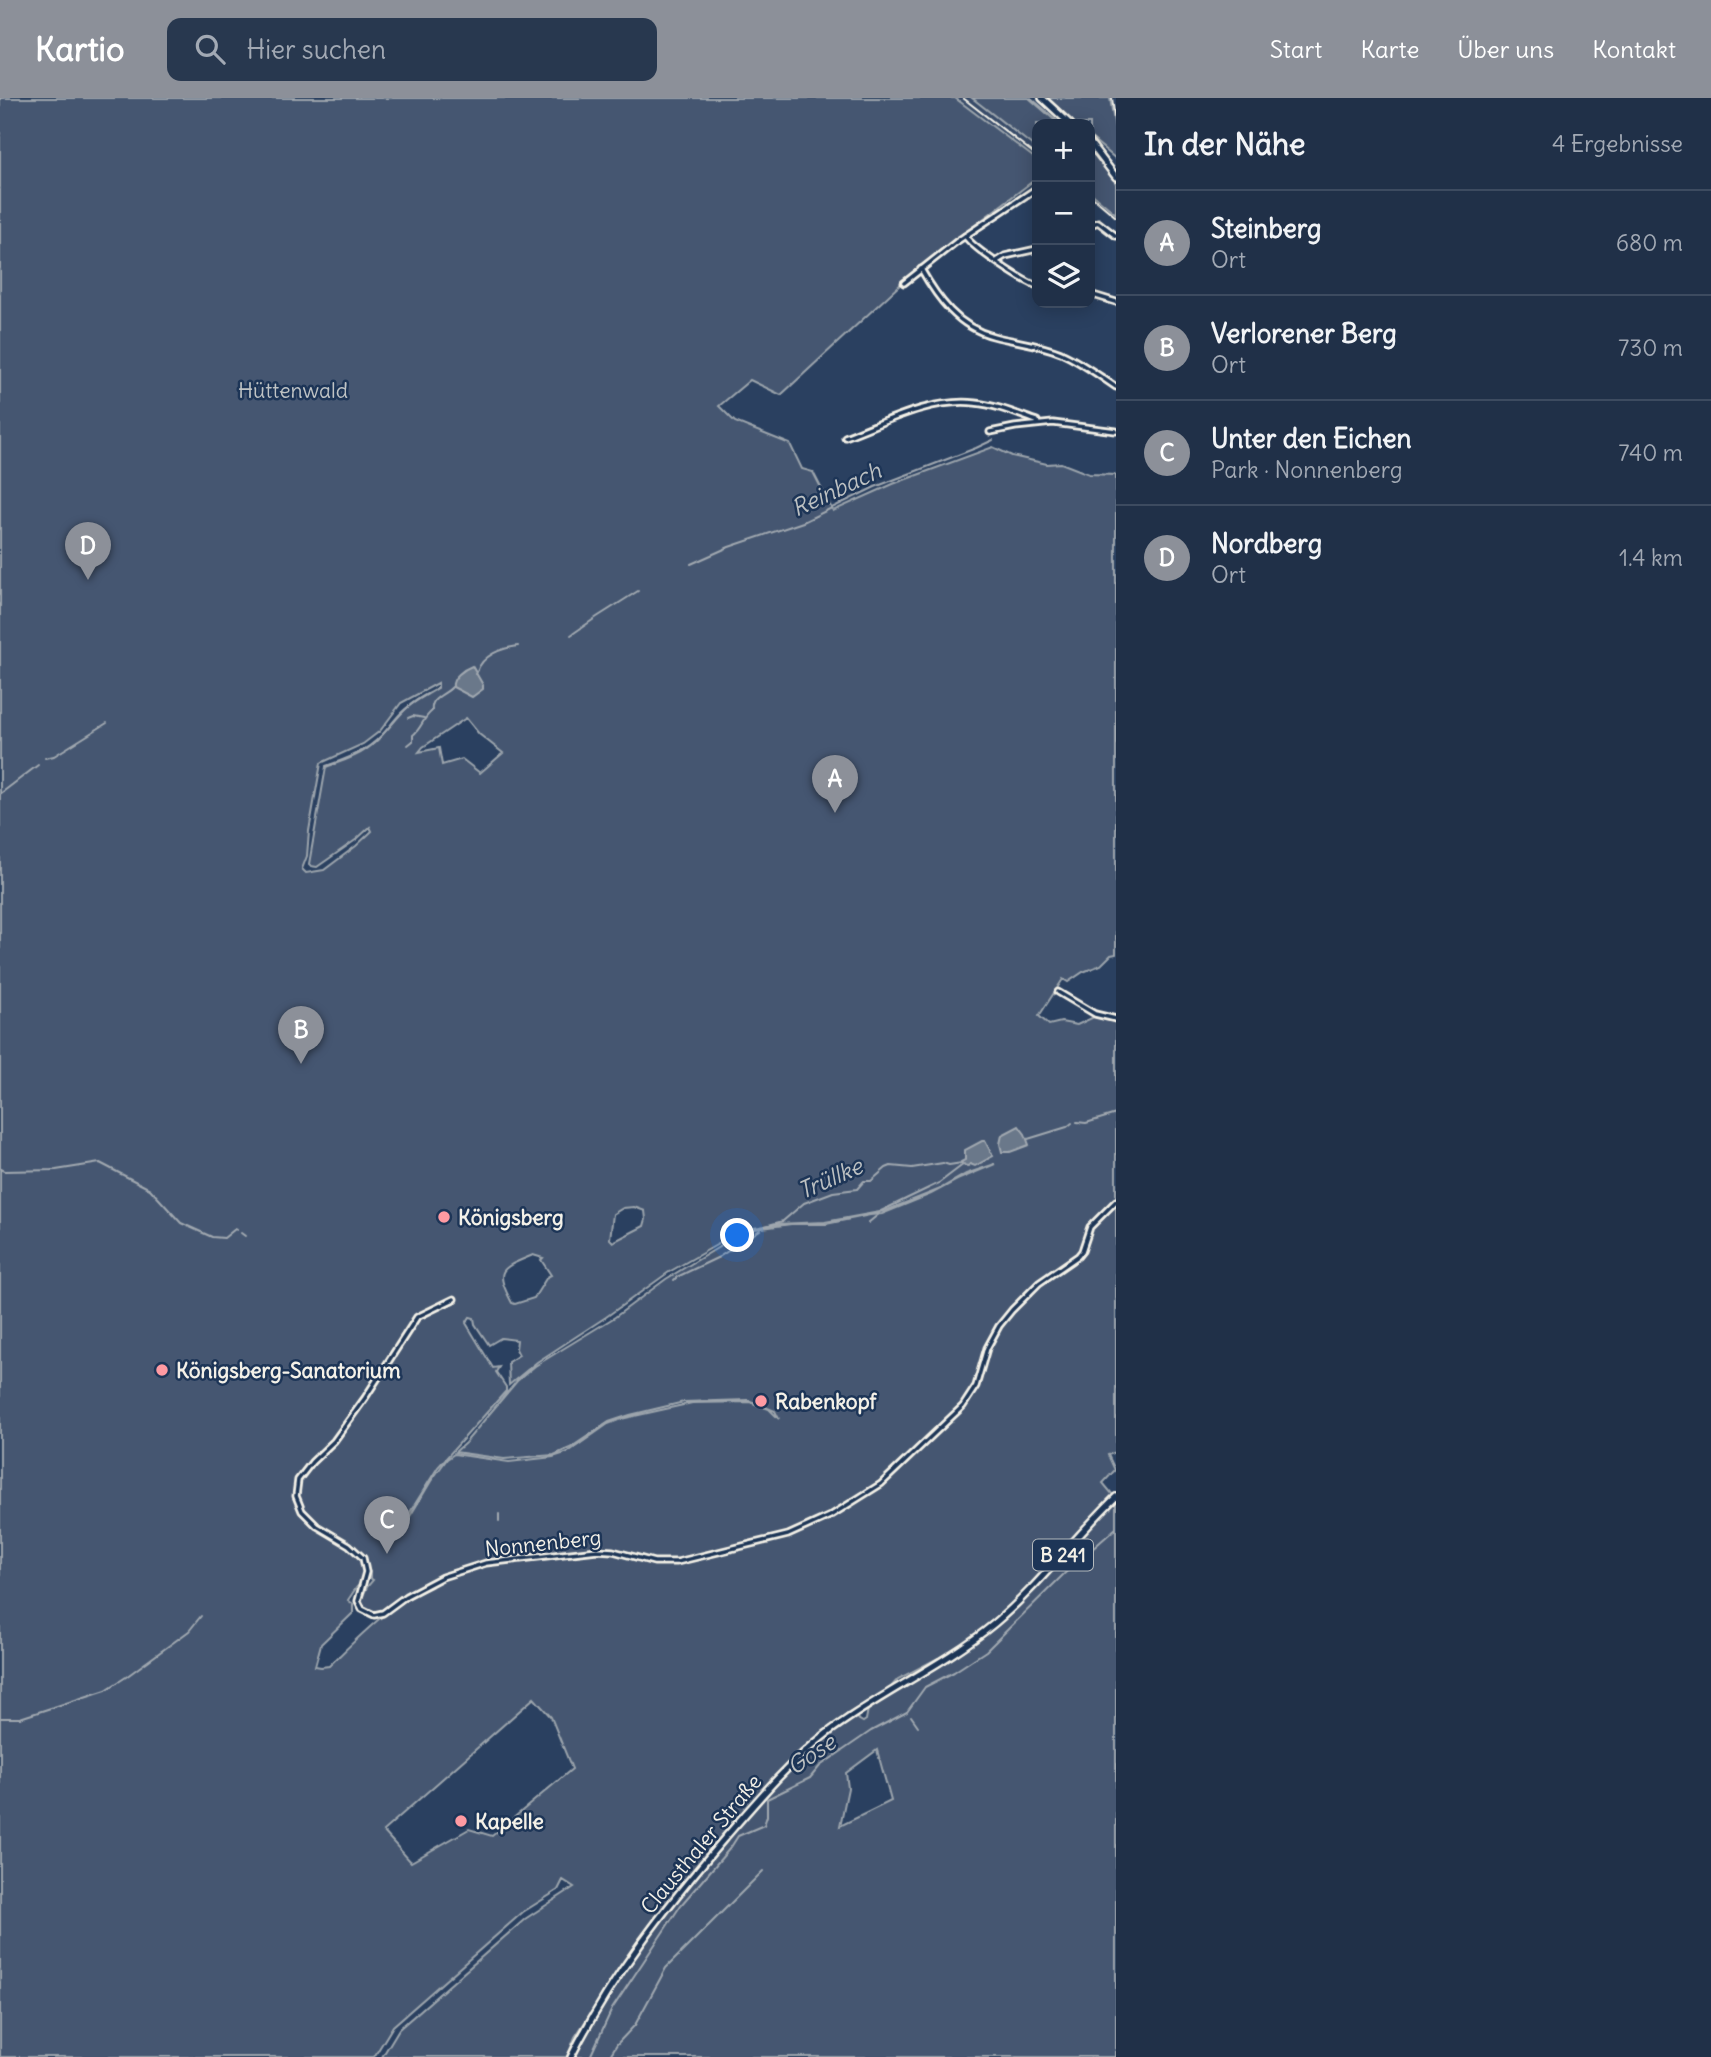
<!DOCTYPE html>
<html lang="de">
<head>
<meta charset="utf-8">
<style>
  body { margin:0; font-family:Delius,sans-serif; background:#28384f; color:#f1f3f6 }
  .controls { position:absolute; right:21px; top:21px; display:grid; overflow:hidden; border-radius:14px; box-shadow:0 4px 18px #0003 }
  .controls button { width:63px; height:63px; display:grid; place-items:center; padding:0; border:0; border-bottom:2px solid #3d4b60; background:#203048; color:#f1f3f6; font:35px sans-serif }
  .you { position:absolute; left:738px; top:1138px; width:24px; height:24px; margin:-18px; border:5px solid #fff; border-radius:50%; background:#1a73e8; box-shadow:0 0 0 10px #1a73e833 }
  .badge { display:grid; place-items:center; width:46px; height:46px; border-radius:50%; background:#8c9099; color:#fff; font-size:23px; font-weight:700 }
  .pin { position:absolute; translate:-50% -58px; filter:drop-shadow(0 2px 4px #0008) }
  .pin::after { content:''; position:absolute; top:37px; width:24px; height:21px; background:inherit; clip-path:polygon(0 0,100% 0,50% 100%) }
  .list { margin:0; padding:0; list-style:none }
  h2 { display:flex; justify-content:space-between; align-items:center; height:91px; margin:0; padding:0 28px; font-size:30px }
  h2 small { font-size:23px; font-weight:400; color:#a2a9b4 }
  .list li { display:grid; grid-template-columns:46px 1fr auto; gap:21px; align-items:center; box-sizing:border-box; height:105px; padding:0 28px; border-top:2px solid #3d4b60 }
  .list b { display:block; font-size:26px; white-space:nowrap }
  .list p { margin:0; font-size:23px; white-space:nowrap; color:#a2a9b4 }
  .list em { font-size:23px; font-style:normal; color:#a2a9b4 }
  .icon { flex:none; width:38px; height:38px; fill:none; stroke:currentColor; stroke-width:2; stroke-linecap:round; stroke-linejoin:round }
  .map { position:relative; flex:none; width:1116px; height:1959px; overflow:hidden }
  header { display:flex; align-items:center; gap:42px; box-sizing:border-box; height:98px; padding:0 35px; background:#8c9099; color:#fff }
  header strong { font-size:33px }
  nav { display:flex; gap:38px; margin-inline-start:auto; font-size:24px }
  .search { width:490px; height:63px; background:#28384f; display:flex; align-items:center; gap:18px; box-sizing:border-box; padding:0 24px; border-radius:14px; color:#a2a9b4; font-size:26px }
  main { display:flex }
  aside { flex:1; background:#203048 }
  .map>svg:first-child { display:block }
  .built { fill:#374c69 }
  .green { fill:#445771; stroke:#9ca4ac; stroke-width:2; fill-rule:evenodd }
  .water { fill:#6a788a; stroke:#a1a8b0; stroke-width:2 }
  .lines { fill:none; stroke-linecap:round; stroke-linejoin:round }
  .stream { stroke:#a1a8b0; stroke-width:2 }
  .minor-casing { stroke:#f4f1e8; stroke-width:9 }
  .primary-casing { stroke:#f4f1e8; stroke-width:10 }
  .minor { stroke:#1d3557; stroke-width:3.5 }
  .primary { stroke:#1d3557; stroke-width:5 }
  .rail { stroke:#f4f1e8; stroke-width:2 }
  .poi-dot { fill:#ff9aa2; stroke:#1d3557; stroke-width:2.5 }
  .labels { text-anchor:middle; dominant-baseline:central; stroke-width:5; stroke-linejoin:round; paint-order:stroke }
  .shield { fill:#1d3557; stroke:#b4b9bc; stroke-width:2 }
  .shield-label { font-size:19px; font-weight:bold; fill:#f4f1e8 }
  .park-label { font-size:21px; fill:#bfc3c4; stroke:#1d3557 }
  .poi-label { font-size:21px; font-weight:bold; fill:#f4f1e8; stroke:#1d3557; text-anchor:start }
  .street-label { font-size:21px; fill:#f4f1e8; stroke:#1d3557 }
  .water-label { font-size:23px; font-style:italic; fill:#bdc1c2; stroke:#1d3557 }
</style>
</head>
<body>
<header>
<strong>Kartio</strong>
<div class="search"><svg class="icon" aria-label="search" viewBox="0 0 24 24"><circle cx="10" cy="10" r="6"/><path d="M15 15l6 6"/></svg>Hier suchen</div>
<nav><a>Start</a><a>Karte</a><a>Über uns</a><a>Kontakt</a></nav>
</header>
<main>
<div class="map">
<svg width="1116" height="1959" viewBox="0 0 1116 1959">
  <rect width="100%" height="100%" fill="#2a4060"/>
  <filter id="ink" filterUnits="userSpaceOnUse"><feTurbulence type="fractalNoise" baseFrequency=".0143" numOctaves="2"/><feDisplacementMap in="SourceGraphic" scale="14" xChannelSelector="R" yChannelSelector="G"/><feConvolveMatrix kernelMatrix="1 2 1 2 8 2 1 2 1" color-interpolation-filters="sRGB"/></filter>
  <g filter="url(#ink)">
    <!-- built -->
    <polygon class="built" points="955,0 972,0 977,4 1037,51 1037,62"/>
    <!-- green -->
    <g class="green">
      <path d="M0 0H955L1037 62V80L916 172 781 297 750 282 719 308 735 324 790 346 802 371 813 374 833 413 893 386 993 349 1012 358 1047 366 1061 365 1089 376 1116 377V856L1111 857 1101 867 1083 874 1068 884 1063 881 1039 918 1049 927 1061 924 1077 927 1096 918 1116 922V1354L1108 1357 1115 1372 1103 1385 1113 1397 1042 1476 1008 1510 978 1535 942 1560H938L898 1581 890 1590 847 1616 754 1703 650 1826 575 1939 567 1959H382L399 1931 525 1821 574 1789 563 1782 558 1792 523 1814 393 1928 374 1959H0ZM438 585V590C425 598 412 604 401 615 389 627 382 641 367 651 355 660 340 664 326 669L309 766 311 768 317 769 357 741 370 729 372 733 356 748 324 772 306 775 302 771 307 758 309 733 321 665 363 646 380 633 401 605ZM466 620 479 636 503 655 480 675 462 661 442 667 439 650 419 654 423 649ZM995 1066 957 1082 931 1096 882 1116 870 1117 826 1126H791L755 1131 739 1137 666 1181 615 1219 535 1268 517 1283 465 1345 455 1354 504 1361 554 1357 570 1350 609 1324 630 1317 684 1304 748 1302 775 1313 779 1321 769 1311 750 1304 692 1305 621 1321 608 1326 568 1354 553 1359 509 1364 454 1356 447 1361 431 1383 396 1442 394 1440 438 1369 506 1293V1289L496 1274 499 1269 493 1270 466 1225 470 1219 474 1220 475 1226 489 1247 501 1240 517 1242 516 1251 519 1257 508 1264 509 1287 537 1264 606 1219 669 1174 743 1132 776 1126 825 1124 885 1113 938 1092 966 1076ZM634 1109 645 1113 646 1121 644 1128 613 1144 610 1141 613 1116 623 1110ZM533 1157 543 1160 541 1162 551 1177 547 1179 534 1200 515 1206 512 1205C494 1171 500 1171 533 1157ZM370 1475V1480L373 1482 367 1489 361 1502 364 1510 375 1514H379L402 1499 428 1486 431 1489C390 1506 361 1537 329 1568L321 1569 315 1568 321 1546 353 1515V1506L348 1502 356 1490ZM534 1600 551 1619 572 1671 492 1738 469 1731 411 1764 383 1733Z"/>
      <polygon points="972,0 1029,0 1059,26 1037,26 1037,51"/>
      <polygon points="1048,0 1110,0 1116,36 1116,61 1090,39 1090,26 1076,26"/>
      <path d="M1090 55C1100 59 1112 75 1116 86 1116 95 1116 107 1116 116L1090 94Z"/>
      <path d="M1116 1403V1959H574C614 1881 666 1811 723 1745 765 1697 802 1656 854 1619L863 1624 866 1622 868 1611 953 1560 996 1527 1032 1494 1085 1433ZM877 1652 891 1703 840 1728 848 1690 846 1675Z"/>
    </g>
    <!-- water -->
    <g class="water">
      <path d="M472 568 483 587V591L472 599 453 589C451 580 464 571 472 568Z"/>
      <polygon points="1019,1028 1025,1036 1029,1047 1010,1054 1002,1054 1000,1046 1002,1037"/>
      <polygon points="982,1043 985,1043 993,1058 975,1068 970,1066 968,1068 962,1067 961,1064 965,1062 965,1052"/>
    </g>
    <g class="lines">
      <!-- stream -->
      <g class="stream">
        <polyline points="1031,0 1061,26"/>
        <polyline points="691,466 729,449 803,424 875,389 976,350 993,342"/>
        <polyline points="571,537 597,519 638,493"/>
        <path d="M475 576 477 574C482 557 502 550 518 548"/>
        <polyline points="408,620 413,618 424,620"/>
        <path d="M408 647 413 643V637C421 631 423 620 432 613 430 599 444 598 452 589"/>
        <polyline points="45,660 54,658 107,625"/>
        <path d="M326 668C346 661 366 654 381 638 399 620 403 609 427 596"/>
        <polyline points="0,696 38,667"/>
        <polyline points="1077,1024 1086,1025 1116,1016"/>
        <polyline points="1028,1041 1067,1029 1072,1025"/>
        <polyline points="0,1071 4,1073 56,1072 100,1065 150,1091 181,1125 212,1139 224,1140 235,1131 237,1132"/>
        <polyline points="881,1113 939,1085 964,1066"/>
        <polyline points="868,1125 879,1116"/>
        <polyline points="765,1128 783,1123 804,1105 833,1094 857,1091 864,1083 871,1083 886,1070 891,1068 912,1070 943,1065 949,1067 962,1065"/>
        <polyline points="241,1135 245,1138"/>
        <polyline points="674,1182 677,1179 719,1159 760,1132"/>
        <polyline points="499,1416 499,1423"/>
        <polyline points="911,1618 918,1628"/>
        <polyline points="0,1620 20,1620 106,1592 126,1579 189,1533 201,1518"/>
        <polyline points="590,1959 612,1911 681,1807 731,1749 738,1738 764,1727 767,1718 767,1701 810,1680 820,1668 871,1633 907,1614 925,1589 954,1574 986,1553 1064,1476 1116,1430"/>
        <polyline points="609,1959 617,1946 635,1927 666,1870 763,1773"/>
      </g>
      <defs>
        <g id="minor">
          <polyline points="1090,127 1098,124 1116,138"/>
          <path d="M965 138C974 151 1021 182 1037 188"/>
          <polyline points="997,163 1005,158 1037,151"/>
          <path d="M921 171C938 201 958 229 993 238 1016 244 1039 246 1061 255 1081 264 1098 277 1116 289"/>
          <polyline points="904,185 956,144 1037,90"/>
          <polyline points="1090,196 1116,204"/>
          <polyline points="990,334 1015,329 1053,325 1116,333"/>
          <path d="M845 339C885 324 931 300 975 305 996 307 1017 316 1037 323L1038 326"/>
          <polyline points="1058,894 1095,916 1116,921"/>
          <polyline points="454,1201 417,1219 365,1300 334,1343 312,1364 298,1382 296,1398 302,1413 317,1428 349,1447 363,1460 366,1474 358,1503 362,1511 374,1517 383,1515 406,1498 442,1479 486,1465 597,1452 613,1453 654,1464 677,1464 788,1437 830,1418 881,1386 963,1308 976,1288 987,1250 999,1228 1012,1212 1039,1185 1078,1158 1082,1153 1090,1129 1116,1103"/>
        </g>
        <g id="primary">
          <polyline points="1042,0 1070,26"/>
          <polyline points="1090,45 1116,79"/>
          <path d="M571 1959C611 1879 665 1810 723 1742 755 1705 787 1666 826 1636 880 1595 943 1568 995 1525 1040 1487 1074 1439 1116 1399"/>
        </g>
      </defs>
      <!-- minor casing -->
      <use href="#minor" class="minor-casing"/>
      <!-- primary casing -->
      <use href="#primary" class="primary-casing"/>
      <!-- minor -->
      <use href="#minor" class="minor"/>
      <!-- primary -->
      <use href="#primary" class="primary"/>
      <!-- rail -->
      <g class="rail">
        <polyline points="963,0 1037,58"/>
        <polyline points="1112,0 1116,30"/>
        <polyline points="1090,97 1116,119"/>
      </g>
    </g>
  </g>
  <!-- markers -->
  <g class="poi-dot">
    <circle cx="444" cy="1119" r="7"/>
    <circle cx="162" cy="1272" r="7"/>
    <circle cx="761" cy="1303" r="7"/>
    <circle cx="461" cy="1723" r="7"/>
  </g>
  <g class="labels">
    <!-- shield labels -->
    <rect class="shield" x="1033" y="1441.5" width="60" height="31" rx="5"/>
    <g class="shield-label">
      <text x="1063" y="1457">B 241</text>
    </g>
    <!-- park labels -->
    <g class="park-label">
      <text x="293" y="292">Hüttenwald</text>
    </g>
    <!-- poi labels -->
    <g class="poi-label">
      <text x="458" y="1119">Königsberg</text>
      <text x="176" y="1272">Königsberg-Sanatorium</text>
      <text x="775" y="1303">Rabenkopf</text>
      <text x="475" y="1723">Kapelle</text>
    </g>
    <!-- street labels -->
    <g class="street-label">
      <text transform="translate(543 1445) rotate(-6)">Nonnenberg</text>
      <text transform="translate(701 1746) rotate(-50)">Clausthaler Straße</text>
    </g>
    <!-- water labels -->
    <g class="water-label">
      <text transform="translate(836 391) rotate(-25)">Reinbach</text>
      <text transform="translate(830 1080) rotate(-24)">Trüllke</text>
      <text transform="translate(811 1656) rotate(-34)">Gose</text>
    </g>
  </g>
</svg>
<div class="controls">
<button>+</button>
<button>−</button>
<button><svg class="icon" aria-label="layers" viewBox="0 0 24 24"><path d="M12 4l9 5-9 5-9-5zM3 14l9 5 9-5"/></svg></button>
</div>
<div class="you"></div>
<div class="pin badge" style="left:835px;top:715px">A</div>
<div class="pin badge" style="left:301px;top:966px">B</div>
<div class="pin badge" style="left:387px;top:1456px">C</div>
<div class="pin badge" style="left:88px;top:482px">D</div>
</div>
<aside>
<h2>In der Nähe<small>4 Ergebnisse</small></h2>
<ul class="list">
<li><span class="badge">A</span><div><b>Steinberg</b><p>Ort</p></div><em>680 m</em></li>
<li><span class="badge">B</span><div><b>Verlorener Berg</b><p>Ort</p></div><em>730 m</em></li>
<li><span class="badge">C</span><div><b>Unter den Eichen</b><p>Park · Nonnenberg</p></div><em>740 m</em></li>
<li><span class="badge">D</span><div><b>Nordberg</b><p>Ort</p></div><em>1.4 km</em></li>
</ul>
</aside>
</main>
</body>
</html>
